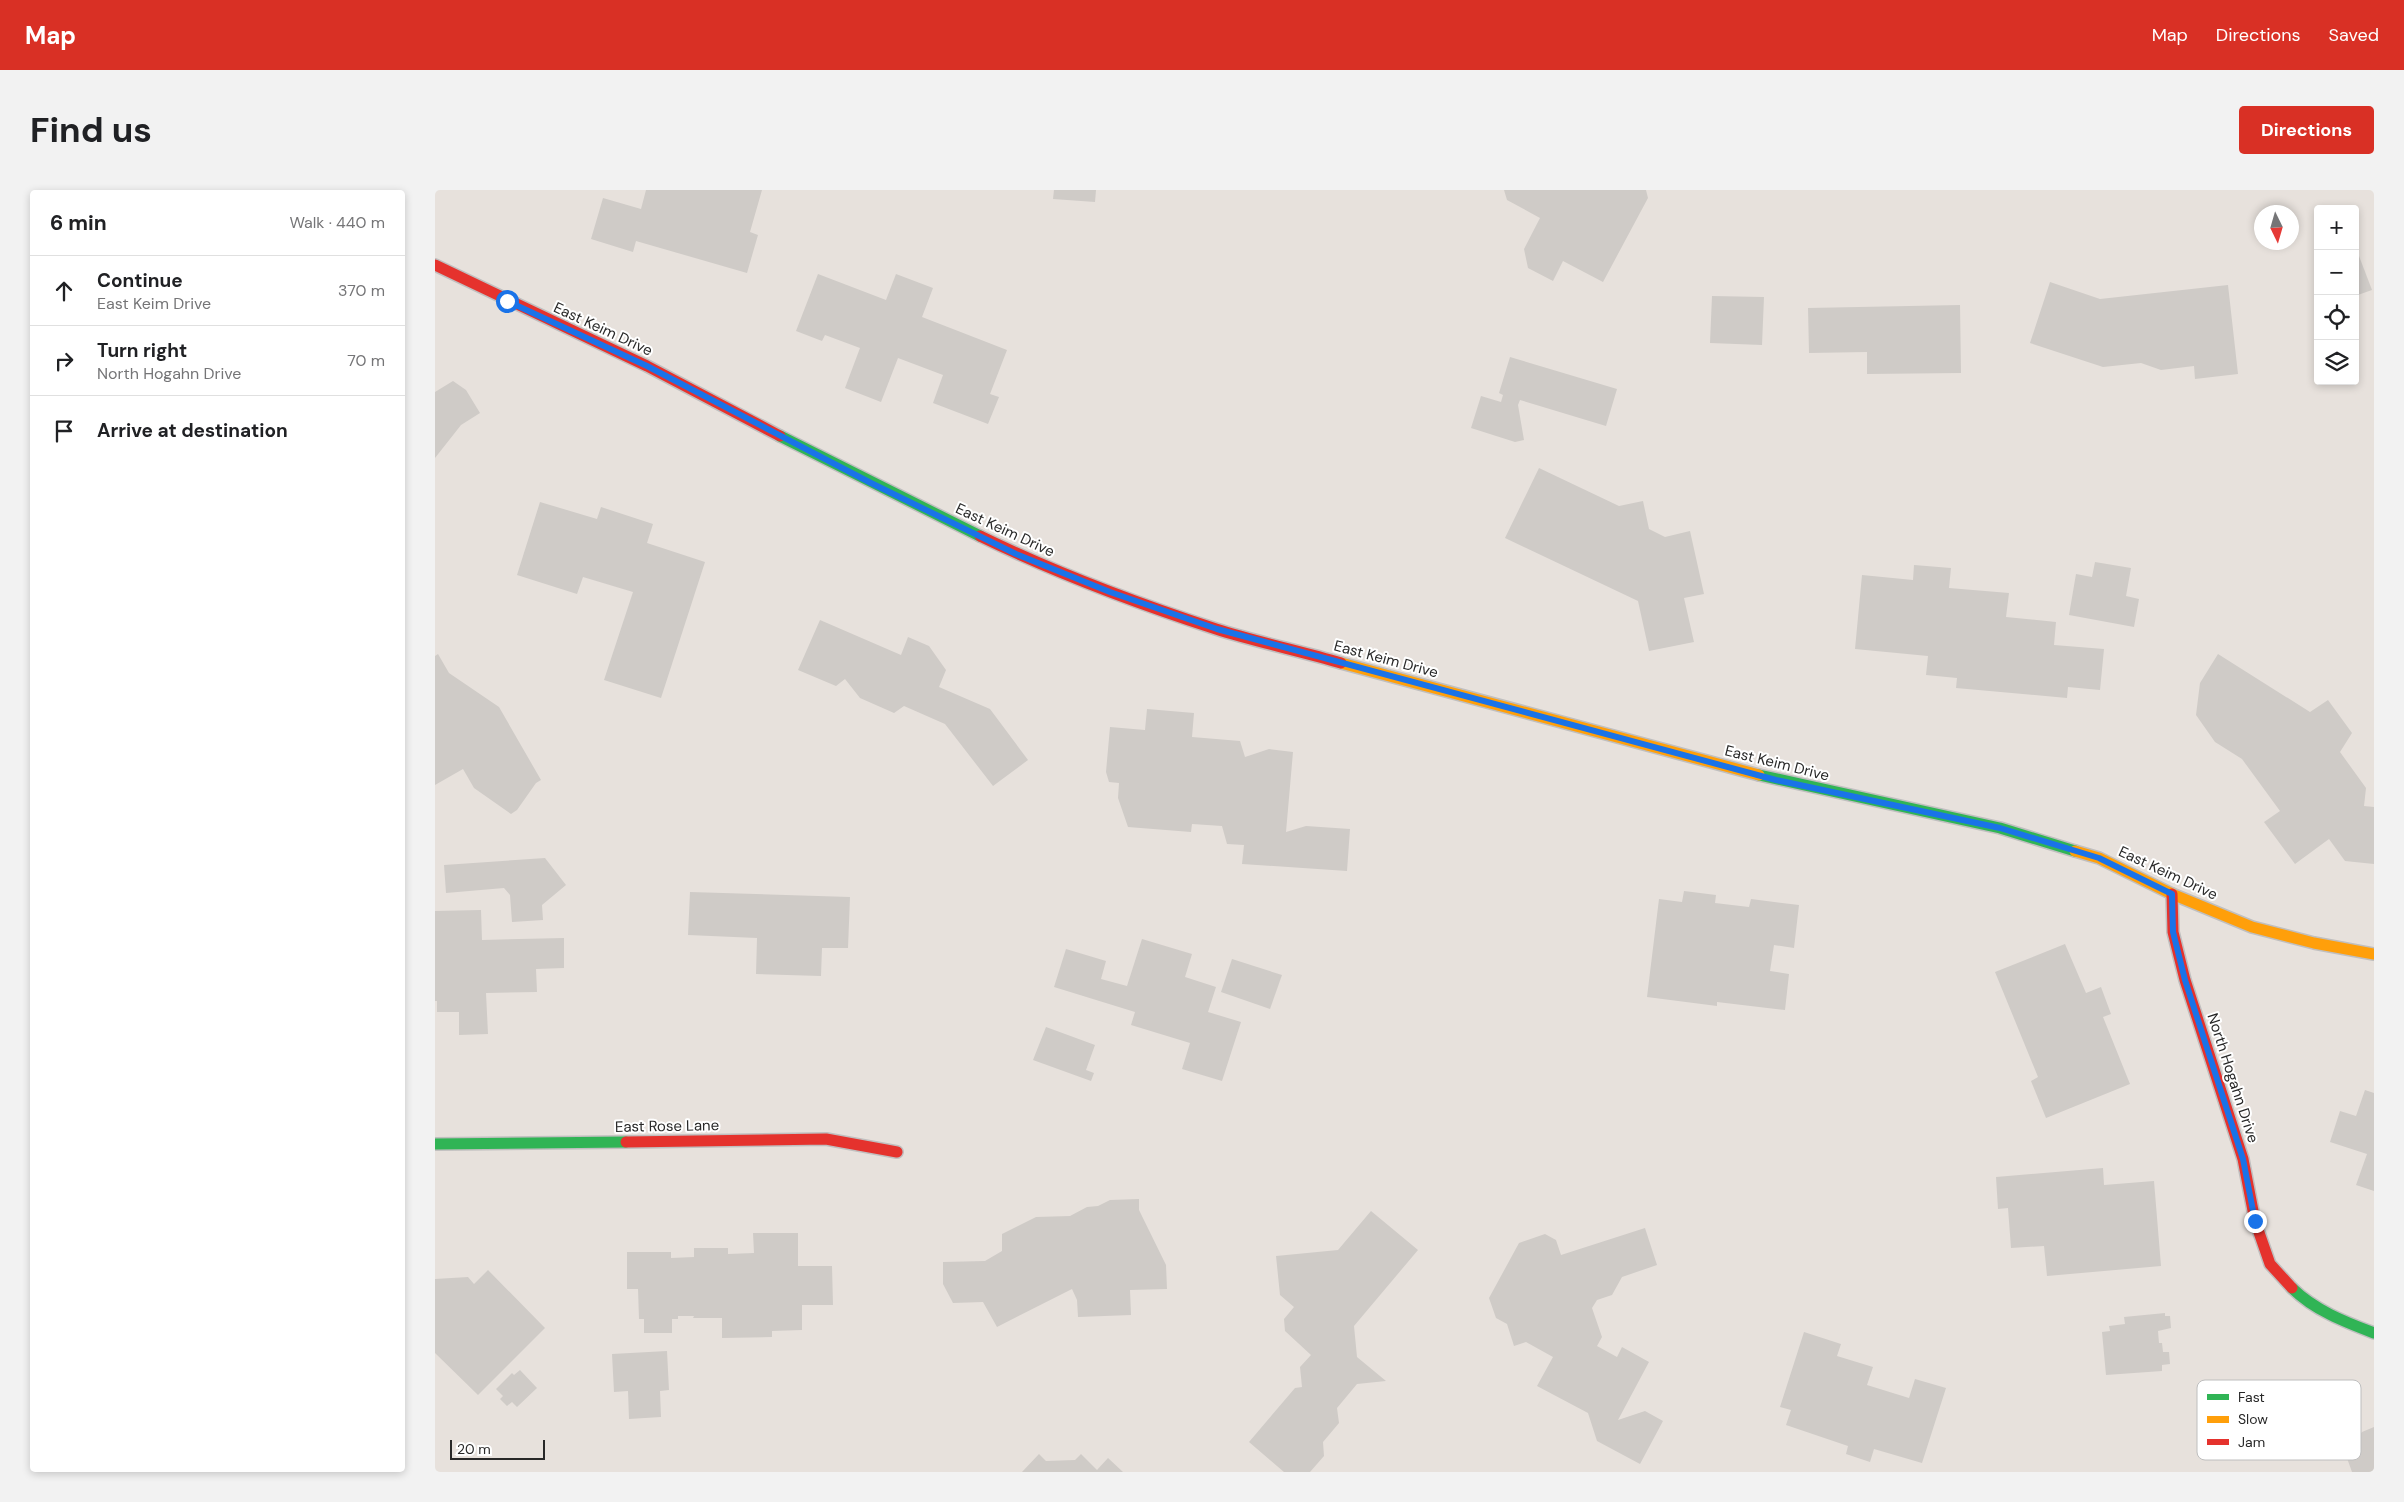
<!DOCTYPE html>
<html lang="en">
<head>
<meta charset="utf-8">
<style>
  body { margin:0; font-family:"DM Sans",sans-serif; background:#f2f2f2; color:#202124 }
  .controls { position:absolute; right:15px; top:15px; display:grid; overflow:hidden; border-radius:5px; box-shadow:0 2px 8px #0003 }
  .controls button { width:45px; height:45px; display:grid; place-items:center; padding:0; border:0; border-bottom:1px solid #e0e0e0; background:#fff; color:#202124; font:25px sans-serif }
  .compass { position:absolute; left:1819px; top:15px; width:45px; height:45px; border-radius:50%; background:#fff; box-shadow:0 2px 8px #0003; rotate:175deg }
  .scale { position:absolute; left:15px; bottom:12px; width:95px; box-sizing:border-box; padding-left:5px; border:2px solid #282828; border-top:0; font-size:14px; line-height:18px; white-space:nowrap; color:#282828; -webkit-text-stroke:4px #fff; paint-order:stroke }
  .stop { position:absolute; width:15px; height:15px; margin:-11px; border:4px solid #1a73e8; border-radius:50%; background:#fff }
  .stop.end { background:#1a73e8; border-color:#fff; box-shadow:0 1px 5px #0008 }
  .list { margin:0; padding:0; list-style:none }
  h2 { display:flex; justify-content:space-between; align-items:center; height:65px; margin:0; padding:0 20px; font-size:21px }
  h2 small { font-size:16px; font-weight:400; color:#757577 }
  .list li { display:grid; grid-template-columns:32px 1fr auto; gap:15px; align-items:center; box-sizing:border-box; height:70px; padding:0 20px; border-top:1px solid #e0e0e0 }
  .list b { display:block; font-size:19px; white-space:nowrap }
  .list p { margin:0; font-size:16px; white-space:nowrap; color:#757577 }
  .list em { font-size:16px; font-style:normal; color:#757577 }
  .icon { flex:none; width:28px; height:28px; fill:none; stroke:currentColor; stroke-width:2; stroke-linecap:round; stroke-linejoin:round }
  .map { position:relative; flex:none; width:1939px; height:1282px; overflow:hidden; border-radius:5px }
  header { display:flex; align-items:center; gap:30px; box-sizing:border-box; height:70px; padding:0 25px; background:#d93025; color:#fff }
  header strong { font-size:24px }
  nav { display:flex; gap:28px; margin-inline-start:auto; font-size:18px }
  .intro { display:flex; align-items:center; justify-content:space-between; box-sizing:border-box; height:120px; padding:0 30px }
  h1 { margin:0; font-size:35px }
  .button { padding:12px 22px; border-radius:5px; background:#d93025; color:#fff; font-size:18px; font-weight:700 }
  main { display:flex; gap:30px; padding:0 30px }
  aside { flex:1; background:#fff; border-radius:5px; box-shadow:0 2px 8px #0003 }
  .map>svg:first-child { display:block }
  .building { fill:#cfcbc7 }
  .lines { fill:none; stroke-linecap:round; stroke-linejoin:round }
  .fast-casing { stroke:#c0bfbf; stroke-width:14 }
  .slow-casing { stroke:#c0bfbf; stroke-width:14 }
  .jam-casing { stroke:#c0bfbf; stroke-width:14 }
  .fast { stroke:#30b455; stroke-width:11 }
  .slow { stroke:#ff9f0a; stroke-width:11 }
  .jam { stroke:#e5322d; stroke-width:11 }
  .route { stroke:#1a73e8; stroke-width:6 }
  .labels { text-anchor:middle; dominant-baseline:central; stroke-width:4; stroke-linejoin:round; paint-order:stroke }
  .street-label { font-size:15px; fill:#282828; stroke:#fff }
  .key { fill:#fff; stroke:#bebebe; stroke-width:1 }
  .key-label { font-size:14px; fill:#282828 }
</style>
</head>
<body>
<header>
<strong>Map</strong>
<nav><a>Map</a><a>Directions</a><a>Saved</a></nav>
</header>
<div class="intro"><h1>Find us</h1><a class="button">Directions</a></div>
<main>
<aside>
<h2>6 min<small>Walk · 440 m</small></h2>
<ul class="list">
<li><svg class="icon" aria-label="ahead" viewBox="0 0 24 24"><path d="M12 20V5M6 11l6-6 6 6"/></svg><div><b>Continue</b><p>East Keim Drive</p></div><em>370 m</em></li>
<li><svg class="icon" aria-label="right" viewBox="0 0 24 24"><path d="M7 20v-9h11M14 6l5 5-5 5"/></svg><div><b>Turn right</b><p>North Hogahn Drive</p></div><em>70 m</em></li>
<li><svg class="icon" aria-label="arrive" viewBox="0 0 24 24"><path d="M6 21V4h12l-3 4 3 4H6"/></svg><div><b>Arrive at destination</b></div></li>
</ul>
</aside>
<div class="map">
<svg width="1939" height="1282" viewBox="0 0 1939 1282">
  <rect width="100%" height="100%" fill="#e7e1dc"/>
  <!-- building -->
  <g class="building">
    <polygon points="211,0 327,0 315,42 323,45 312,83 201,51 198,62 156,49 168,8 206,19"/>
    <polygon points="619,0 661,0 660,12 618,9"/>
    <polygon points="1069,0 1211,0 1213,8 1168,92 1128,71 1118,91 1093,78 1089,59 1105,28 1072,10"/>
    <polygon points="1924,66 1937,100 1920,106 1920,68"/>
    <polygon points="383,84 451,110 461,84 498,98 487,127 572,160 555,204 564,207 553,234 498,213 508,185 463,168 446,212 410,198 425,158 390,145 387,151 361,141"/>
    <polygon points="1615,92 1665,109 1793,95 1803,184 1760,189 1759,176 1726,180 1706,173 1668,177 1595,153"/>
    <polygon points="1277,106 1329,107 1327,155 1275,153"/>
    <polygon points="1525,115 1526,183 1432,184 1432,162 1374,163 1373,118"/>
    <polygon points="1075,167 1182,199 1171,236 1085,210 1083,215 1089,250 1080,252 1036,238 1046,206 1066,212 1068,205 1064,203"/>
    <polygon points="18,191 31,200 45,223 26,235 0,268 0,202"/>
    <polygon points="1104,278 1184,316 1208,311 1214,339 1230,347 1255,341 1269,404 1249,408 1259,452 1214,461 1203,411 1070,348"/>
    <polygon points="105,312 162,329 166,317 218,334 212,353 270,372 226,508 169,490 198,402 148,387 142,404 82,385"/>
    <polygon points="1660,372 1696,378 1691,406 1704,409 1699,437 1634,425 1641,384 1657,387"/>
    <polygon points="1479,375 1516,378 1514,398 1574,403 1571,427 1621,432 1619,455 1669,459 1665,500 1633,497 1632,508 1521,498 1522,488 1491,485 1493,466 1420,459 1427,385 1478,390"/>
    <polygon points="385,430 466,465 473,447 494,456 511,480 504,497 555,519 593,570 558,596 510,534 469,516 459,523 425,508 410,489 401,496 363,480"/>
    <polygon points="3,464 14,483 64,517 106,590 101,593 82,620 76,624 39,598 28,579 0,595 0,466"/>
    <polygon points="1783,464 1875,522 1893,510 1917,543 1905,562 1931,598 1929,616 1939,617 1939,674 1910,671 1894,649 1860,674 1829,632 1845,621 1807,569 1780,552 1761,525 1765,493"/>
    <polygon points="712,519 759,523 757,547 805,551 810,567 834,559 858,562 851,642 871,636 915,639 912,681 807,674 809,655 792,654 787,636 757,634 756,642 693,637 683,608 684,593 674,592 671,582 675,537 710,540"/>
    <polygon points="110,668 131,695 107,715 108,730 77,732 75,705 69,698 11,703 9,675"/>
    <polygon points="1249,701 1281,705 1280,713 1314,717 1316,709 1364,715 1359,758 1339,755 1335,781 1354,784 1350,820 1282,812 1282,816 1212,807 1224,709 1247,712"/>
    <polygon points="255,702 415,707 413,758 387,758 386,786 321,784 322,748 253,745"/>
    <polygon points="46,720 47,750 129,748 129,778 101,779 102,802 51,803 53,844 24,845 24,822 2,822 2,811 0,811 0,721"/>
    <polygon points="707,749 757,764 750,787 781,797 773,822 806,832 787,891 747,879 755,853 696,835 700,822 619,797 631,759 671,771 666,789 692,796"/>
    <polygon points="1630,754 1651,803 1666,797 1676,824 1668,827 1695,894 1611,928 1596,891 1603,887 1560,782"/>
    <polygon points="797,769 847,785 835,819 786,802"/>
    <polygon points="611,837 660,855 651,880 659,883 656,891 598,870"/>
    <polygon points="1930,900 1939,903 1939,1001 1921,995 1932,964 1895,952 1905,921 1921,926"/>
    <polygon points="1668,978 1669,995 1719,991 1726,1076 1612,1086 1609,1056 1576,1058 1573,1018 1563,1019 1561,987"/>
    <polygon points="704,1009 704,1020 731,1075 732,1099 695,1100 696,1125 643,1127 642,1110 637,1099 562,1137 548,1112 518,1113 508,1094 508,1072 550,1071 567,1061 567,1044 601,1027 635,1026 652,1017 663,1016 675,1010"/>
    <polygon points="936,1021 983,1060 919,1136 922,1167 951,1191 922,1194 902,1218 904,1233 888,1252 889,1266 875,1282 849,1282 814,1252 860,1198 867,1197 865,1177 876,1165 850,1141 849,1129 859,1117 845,1105 841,1066 903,1060"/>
    <polygon points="1210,1038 1222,1075 1187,1087 1177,1105 1162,1110 1157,1118 1167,1147 1162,1156 1182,1167 1187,1157 1214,1172 1183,1230 1210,1221 1228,1231 1205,1274 1162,1251 1153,1223 1102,1196 1118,1167 1091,1152 1079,1156 1072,1134 1061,1128 1054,1108 1084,1053 1110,1044 1121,1050 1126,1065"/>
    <polygon points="318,1043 363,1043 363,1076 397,1076 398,1115 367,1115 367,1140 337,1141 337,1147 287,1148 287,1128 258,1128 259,1126 243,1126 243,1129 237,1129 237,1143 209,1143 209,1129 204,1129 203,1099 192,1099 192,1062 236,1062 236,1068 259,1067 259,1058 293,1058 293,1064 319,1063"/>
    <polygon points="53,1080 110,1138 43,1205 0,1163 0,1089 33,1087 39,1094"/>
    <polygon points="1730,1123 1730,1126 1735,1126 1736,1138 1723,1141 1724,1153 1727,1153 1728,1162 1734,1162 1735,1174 1727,1175 1727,1181 1671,1185 1667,1142 1675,1141 1674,1136 1690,1134 1689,1127"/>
    <polygon points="1369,1142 1406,1154 1402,1166 1438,1177 1432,1195 1474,1208 1480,1189 1511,1198 1487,1273 1439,1259 1435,1272 1411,1264 1413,1256 1351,1235 1356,1220 1345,1217"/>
    <polygon points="232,1161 234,1200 225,1201 226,1227 194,1229 193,1201 179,1202 177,1164"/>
    <polygon points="85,1180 102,1198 82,1217 77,1212 72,1216 65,1209 68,1206 61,1199 77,1183 79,1185"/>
    <polygon points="1939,1237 1939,1282 1917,1282 1908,1257 1917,1254 1927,1242"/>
    <polygon points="604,1264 611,1271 640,1270 646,1264 662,1280 673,1268 688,1282 587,1282"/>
  </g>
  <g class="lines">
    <defs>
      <g id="fast">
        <polyline points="345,246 545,346"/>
        <polyline points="1324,585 1565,638 1640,661"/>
        <polyline points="0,954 191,952"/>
        <path d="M1857 1098C1879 1120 1910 1132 1939 1143"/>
      </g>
      <g id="slow">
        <polyline points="906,473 1324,585"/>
        <polyline points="1640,661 1664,668 1737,704 1817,737 1879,753 1939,764"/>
      </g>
      <g id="jam">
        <polyline points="0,75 212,176 345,246"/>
        <path d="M545 346C621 383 701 413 781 439 822 452 865 461 906 473"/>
        <polyline points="1737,704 1738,742 1750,790 1808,969 1820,1031 1835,1074 1857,1098"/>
        <polyline points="191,952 391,949 462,962"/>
      </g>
    </defs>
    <!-- fast casing -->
    <use href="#fast" class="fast-casing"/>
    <!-- slow casing -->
    <use href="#slow" class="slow-casing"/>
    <!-- jam casing -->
    <use href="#jam" class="jam-casing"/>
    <!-- fast -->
    <use href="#fast" class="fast"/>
    <!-- slow -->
    <use href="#slow" class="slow"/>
    <!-- jam -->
    <use href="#jam" class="jam"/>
  </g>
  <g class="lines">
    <!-- route -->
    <polyline class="route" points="72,111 212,176 436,293 581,364 675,402 782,439 1341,590 1565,638 1664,668 1737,704 1738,742 1750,790 1808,969 1820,1031"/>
  </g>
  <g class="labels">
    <!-- street labels -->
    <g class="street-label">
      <text transform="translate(168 139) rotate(25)">East Keim Drive</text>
      <text transform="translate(570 340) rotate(25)">East Keim Drive</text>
      <text transform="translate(951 469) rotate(15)">East Keim Drive</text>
      <text transform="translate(1342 573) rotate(14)">East Keim Drive</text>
      <text transform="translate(1733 683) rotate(25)">East Keim Drive</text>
      <text transform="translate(1798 888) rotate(72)">North Hogahn Drive</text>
      <text transform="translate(232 936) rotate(-1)">East Rose Lane</text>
    </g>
  </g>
  <!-- legend -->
  <rect x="1762" y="1190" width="164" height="80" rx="8" class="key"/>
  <rect x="1772" y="1204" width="22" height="6" fill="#30b455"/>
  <rect x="1772" y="1226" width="22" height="7" fill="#ff9f0a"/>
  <rect x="1772" y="1249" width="22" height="6" fill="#e5322d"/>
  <g class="key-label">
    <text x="1803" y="1212">Fast</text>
    <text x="1803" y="1234">Slow</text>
    <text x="1803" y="1257">Jam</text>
  </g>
</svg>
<div class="controls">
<button>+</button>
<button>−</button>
<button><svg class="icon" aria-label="locate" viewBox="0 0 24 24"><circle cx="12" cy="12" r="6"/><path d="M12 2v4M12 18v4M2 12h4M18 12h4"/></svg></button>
<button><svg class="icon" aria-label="layers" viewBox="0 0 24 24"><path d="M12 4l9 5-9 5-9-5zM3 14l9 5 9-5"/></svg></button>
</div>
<svg class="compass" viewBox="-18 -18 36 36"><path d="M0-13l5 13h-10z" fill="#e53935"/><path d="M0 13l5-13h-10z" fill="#757577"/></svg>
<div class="scale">20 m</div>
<div class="stop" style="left:72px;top:111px"></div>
<div class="stop end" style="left:1820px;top:1031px"></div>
</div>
</main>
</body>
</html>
